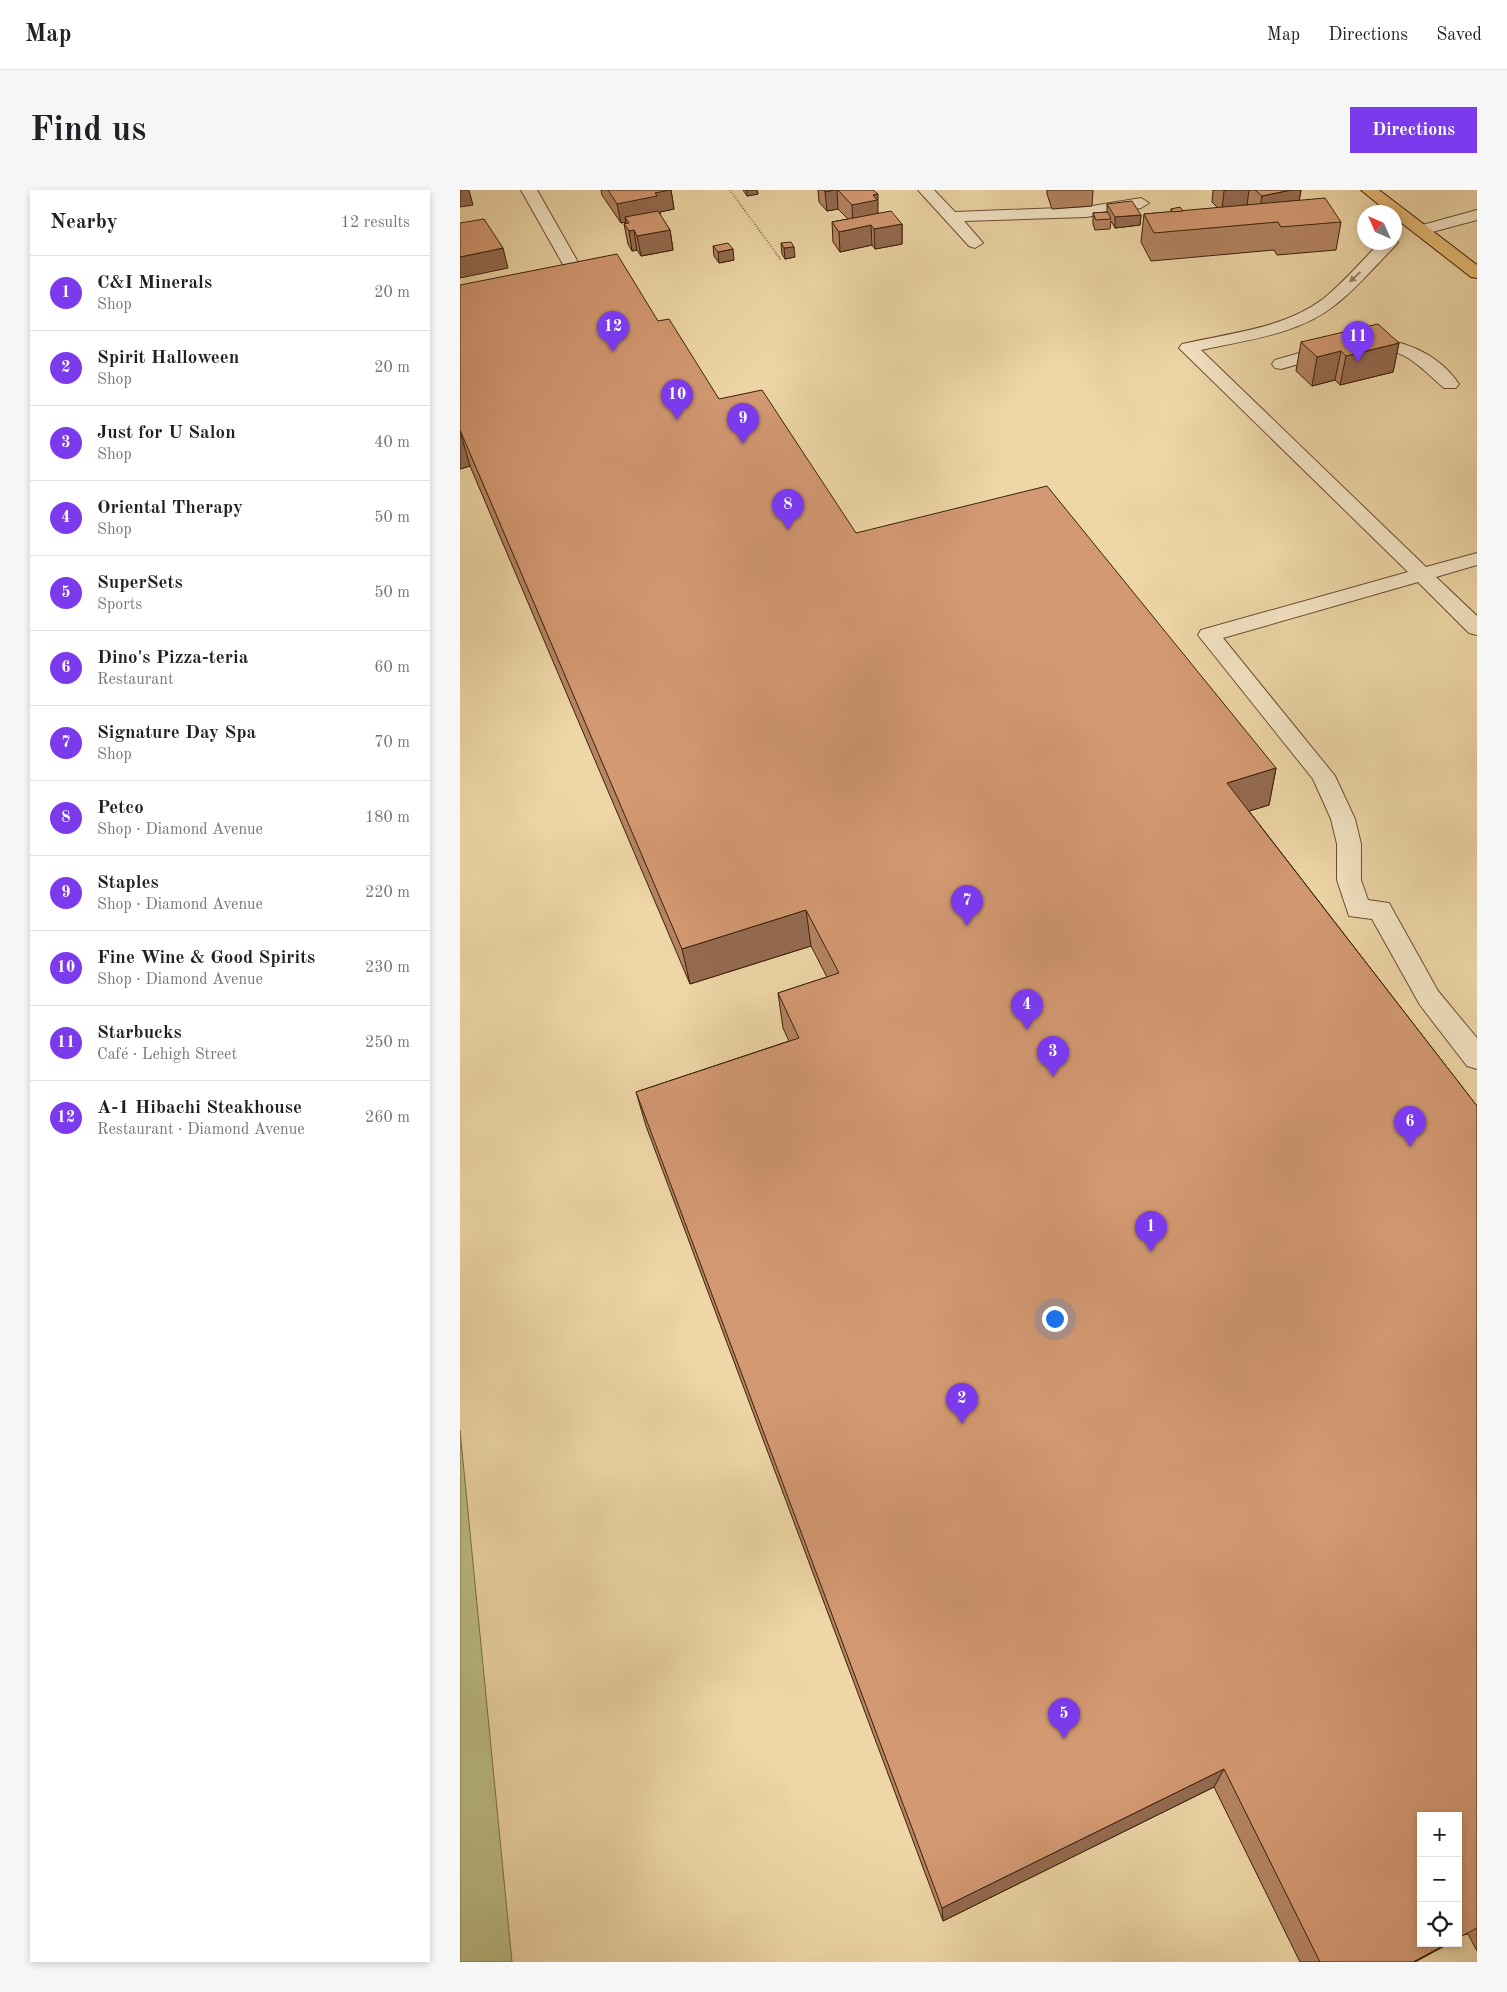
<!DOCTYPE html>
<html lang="en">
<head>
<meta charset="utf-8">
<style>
  body { margin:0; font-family:"Old Standard TT",serif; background:#f6f6f6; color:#202124 }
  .controls { position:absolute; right:15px; bottom:15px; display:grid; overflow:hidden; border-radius:0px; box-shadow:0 2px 8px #0003 }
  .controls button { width:45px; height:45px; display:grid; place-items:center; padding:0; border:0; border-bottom:1px solid #e0e0e0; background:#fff; color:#202124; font:25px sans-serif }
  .compass { position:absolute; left:897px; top:15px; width:45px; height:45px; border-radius:50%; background:#fff; box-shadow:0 2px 8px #0003; rotate:315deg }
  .you { position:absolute; left:594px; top:1128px; width:18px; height:18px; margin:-12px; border:4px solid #fff; border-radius:50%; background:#1a73e8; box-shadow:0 0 0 8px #1a73e833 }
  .badge { display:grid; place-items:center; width:32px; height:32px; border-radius:50%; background:#7c3aed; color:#fff; font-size:16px; font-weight:700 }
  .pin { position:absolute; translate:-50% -41px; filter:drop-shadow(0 1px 2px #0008) }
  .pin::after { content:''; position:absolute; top:26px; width:18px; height:15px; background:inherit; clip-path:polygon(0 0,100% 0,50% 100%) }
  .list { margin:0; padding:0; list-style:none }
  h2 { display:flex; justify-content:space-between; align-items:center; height:65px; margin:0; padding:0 20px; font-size:21px }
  h2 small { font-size:16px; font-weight:400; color:#757577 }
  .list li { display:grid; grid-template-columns:32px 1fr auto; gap:15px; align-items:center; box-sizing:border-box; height:75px; padding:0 20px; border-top:1px solid #e0e0e0 }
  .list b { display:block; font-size:19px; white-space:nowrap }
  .list p { margin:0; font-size:16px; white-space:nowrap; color:#757577 }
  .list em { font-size:16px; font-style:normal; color:#757577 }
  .icon { flex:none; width:28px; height:28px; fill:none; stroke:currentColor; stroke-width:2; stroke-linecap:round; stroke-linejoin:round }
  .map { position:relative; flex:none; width:1017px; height:1772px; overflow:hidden; border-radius:0px }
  header { display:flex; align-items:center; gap:30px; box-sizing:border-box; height:70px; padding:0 25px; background:#fff; border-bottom:1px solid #e0e0e0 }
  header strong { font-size:24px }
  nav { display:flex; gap:28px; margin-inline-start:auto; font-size:18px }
  .intro { display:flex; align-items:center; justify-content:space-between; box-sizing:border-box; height:120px; padding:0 30px }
  h1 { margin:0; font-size:35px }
  .button { padding:12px 22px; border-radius:0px; background:#7c3aed; color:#fff; font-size:18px; font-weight:700 }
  main { display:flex; gap:30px; padding:0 30px }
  aside { flex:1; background:#fff; border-radius:0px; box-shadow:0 2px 8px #0003 }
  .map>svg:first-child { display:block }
  .green { fill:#bcbd84; stroke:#7c6e46 }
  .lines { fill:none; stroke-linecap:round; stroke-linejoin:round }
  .minor-casing { stroke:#684e30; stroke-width:2 }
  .highway-casing { stroke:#3b2009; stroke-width:2 }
  .path { stroke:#3b2009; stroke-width:2; stroke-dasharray:0.5 2; stroke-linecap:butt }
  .minor { fill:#f4e4c5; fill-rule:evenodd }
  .highway { fill:#e7bb73; fill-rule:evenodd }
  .wall { fill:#b58462; stroke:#3b2009 }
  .shaded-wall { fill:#946b50; stroke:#3b2009 }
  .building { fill:#d39972; stroke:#3b2009 }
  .oneway { fill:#988267 }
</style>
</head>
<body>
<header>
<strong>Map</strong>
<nav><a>Map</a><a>Directions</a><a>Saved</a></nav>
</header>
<div class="intro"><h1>Find us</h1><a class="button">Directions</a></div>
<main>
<aside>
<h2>Nearby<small>12 results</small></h2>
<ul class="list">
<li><span class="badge">1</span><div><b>C&amp;I Minerals</b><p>Shop</p></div><em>20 m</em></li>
<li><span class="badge">2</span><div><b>Spirit Halloween</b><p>Shop</p></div><em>20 m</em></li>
<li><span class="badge">3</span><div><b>Just for U Salon</b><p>Shop</p></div><em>40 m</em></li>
<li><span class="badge">4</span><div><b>Oriental Therapy</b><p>Shop</p></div><em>50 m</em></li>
<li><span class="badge">5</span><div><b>SuperSets</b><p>Sports</p></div><em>50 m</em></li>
<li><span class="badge">6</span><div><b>Dino's Pizza-teria</b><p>Restaurant</p></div><em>60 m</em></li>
<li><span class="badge">7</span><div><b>Signature Day Spa</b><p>Shop</p></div><em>70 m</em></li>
<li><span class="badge">8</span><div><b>Petco</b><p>Shop · Diamond Avenue</p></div><em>180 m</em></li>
<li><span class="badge">9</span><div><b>Staples</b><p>Shop · Diamond Avenue</p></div><em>220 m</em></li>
<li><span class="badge">10</span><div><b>Fine Wine &amp; Good Spirits</b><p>Shop · Diamond Avenue</p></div><em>230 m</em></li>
<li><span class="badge">11</span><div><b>Starbucks</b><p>Café · Lehigh Street</p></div><em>250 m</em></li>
<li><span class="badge">12</span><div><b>A-1 Hibachi Steakhouse</b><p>Restaurant · Diamond Avenue</p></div><em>260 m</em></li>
</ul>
</aside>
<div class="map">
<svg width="1017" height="1772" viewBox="0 0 1017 1772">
  <rect width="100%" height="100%" fill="#eed6a6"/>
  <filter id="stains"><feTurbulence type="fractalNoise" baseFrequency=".004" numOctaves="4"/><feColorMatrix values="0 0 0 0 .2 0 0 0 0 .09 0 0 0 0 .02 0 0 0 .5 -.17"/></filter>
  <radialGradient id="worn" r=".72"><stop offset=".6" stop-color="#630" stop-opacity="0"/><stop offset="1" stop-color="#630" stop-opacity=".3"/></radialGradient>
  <!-- green -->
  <polygon class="green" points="0,1240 52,1772 0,1772"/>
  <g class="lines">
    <defs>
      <g id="minor">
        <polygon points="61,0 77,0 123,81 121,85 109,85"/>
        <polygon points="458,0 474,0 495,22 626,17 681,8 689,13 681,18 626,27 504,31 523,53 515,58 509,56"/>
        <polygon points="1017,20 1017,30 961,45 953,40 955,37"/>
        <path d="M934 48 938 52 936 55C916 75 897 98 875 115 838 145 785 150 741 160L966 377 1017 363V375L976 387 1017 426V445L1009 443 958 392 763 448 875 586 895 629 901 654V690L908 710 929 713 978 801 1017 848V879L1007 876 960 815 912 729 889 726 877 690V654L871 629 853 589 738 445 741 440 948 382 719 158 722 154C769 143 823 139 863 109 883 93 902 71 920 52H934Z"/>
        <path d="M905 148C941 148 978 163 999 194L996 198H984C972 188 961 176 948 168 908 145 861 169 821 179L815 178 812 174 815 170 871 154Z"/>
      </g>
      <polygon id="highway" points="901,0 919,0 1017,75 1017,88 1011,87 934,27 934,22 928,22"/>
    </defs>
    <!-- minor casing -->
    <use href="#minor" class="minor-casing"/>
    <!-- highway casing -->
    <use href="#highway" class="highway-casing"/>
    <!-- path -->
    <polyline class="path" points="270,0 321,70"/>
    <!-- minor -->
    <use href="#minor" class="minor"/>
    <!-- highway -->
    <use href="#highway" class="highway"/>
  </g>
  <!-- wall -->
  <g class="wall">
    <polygon points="141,0 211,0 214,19 200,22 200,25 210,40 213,60 181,66 177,60 172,61 168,54 164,34 166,33 166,32 161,33 142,5"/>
    <polygon points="283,0 297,0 298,4 287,6"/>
    <polygon points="358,0 413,0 418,24 442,34 442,54 415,59 412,55 380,62 373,52 372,32 388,29 378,19 367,21 359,12"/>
    <polygon points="587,0 633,0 632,16 592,19 587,4"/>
    <polygon points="753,0 841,0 839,11 881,32 876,60 817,65 814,60 691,71 681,52 684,24 711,22 711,19 723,21 758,18 752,12"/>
    <polygon points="647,14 681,25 680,35 655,38 651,31 650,39 635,40 633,34 633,23 647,22"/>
    <polygon points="321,53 335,67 325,69 322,64"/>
    <polygon points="253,56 274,70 259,73 254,66"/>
    <polygon points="0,95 198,131 259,209 396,343 816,578 809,615 789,621 1017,916 1017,1761 1008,1744 961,1753 990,1753 955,1772 840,1772 754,1597 483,1731 186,936 176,902 329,851 323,838 318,803 367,787 351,756 230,794 10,276 0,279"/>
    <polygon points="841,152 939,153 933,182 880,195 875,190 852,196 836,181"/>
  </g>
  <!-- shaded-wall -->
  <g class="shaded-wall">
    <polygon points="0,0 9,0 13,15 0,17"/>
    <polygon points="190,0 211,0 214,19 200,22 200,26 165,27 166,32 161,33 157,14"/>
    <polygon points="287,0 297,0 298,4 287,6"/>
    <polygon points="374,0 377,0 378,19 367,21 365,2"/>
    <polygon points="768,0 789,0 787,15 762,20 764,1"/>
    <polygon points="831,0 841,0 838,18 799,25 802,6"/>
    <polygon points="418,4 418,24 393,35 392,15 413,5"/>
    <polygon points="681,25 680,35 655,38 655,27"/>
    <polygon points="442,34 442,54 415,59 414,39"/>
    <polygon points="411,35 412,55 380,62 379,42"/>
    <polygon points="174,40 177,60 172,61 169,41"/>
    <polygon points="210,40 213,60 181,66 177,46"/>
    <polygon points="334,57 335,67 325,69 324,58"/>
    <polygon points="43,58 48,78 0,88 0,67"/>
    <polygon points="273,59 274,70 259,73 258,62"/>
    <polygon points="939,153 933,182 880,195 886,166"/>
    <polygon points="881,161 875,190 852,196 857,167"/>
    <polygon points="0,241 10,276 0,279"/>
    <polygon points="816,578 809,615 760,630 767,593"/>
    <polygon points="346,720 351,756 230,794 222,759"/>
    <polygon points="764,1579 754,1597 483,1731 482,1718"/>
    <polygon points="988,1753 990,1753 955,1772 953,1772"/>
  </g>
  <!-- building -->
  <g class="building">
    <polygon points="148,0 209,0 195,3 197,6 157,14"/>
    <polygon points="364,0 374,0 365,2"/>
    <polygon points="378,0 413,0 418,4 413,5 417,10 392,15"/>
    <polygon points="795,0 831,0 802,6"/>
    <polygon points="865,8 881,32 821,37 818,32 694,43 684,24"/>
    <polygon points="672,11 681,25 655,27 647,14"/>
    <polygon points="720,17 723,21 713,22 711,19"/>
    <polygon points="198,21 210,40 177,46 174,40 169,41 164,34 169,33 165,27"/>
    <polygon points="431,21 442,34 414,39 411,35 379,42 372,32"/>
    <polygon points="648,22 651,29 636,30 633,23"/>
    <polygon points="24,29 43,58 0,67 0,33"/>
    <polygon points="331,52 334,57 324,58 321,53"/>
    <polygon points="268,53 273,59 258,62 253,56"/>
    <polygon points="157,64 198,131 209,129 259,209 302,200 396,343 587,296 816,578 767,593 1017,916 1017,1738 998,1748 998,1626 961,1626 961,1753 988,1753 953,1772 860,1772 764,1579 482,1718 176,902 339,848 318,803 379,783 346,720 222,759 0,240 0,95"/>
    <polygon points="918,134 939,153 886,166 881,161 857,167 841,152"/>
  </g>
  <!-- one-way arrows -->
  <defs><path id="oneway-solid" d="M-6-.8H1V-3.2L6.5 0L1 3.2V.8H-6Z" transform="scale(1.25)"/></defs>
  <use class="oneway" href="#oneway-solid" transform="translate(895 87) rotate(137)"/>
  <rect width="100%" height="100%" filter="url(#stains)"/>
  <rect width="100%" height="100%" fill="url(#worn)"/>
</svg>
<div class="controls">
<button>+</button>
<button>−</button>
<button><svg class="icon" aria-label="locate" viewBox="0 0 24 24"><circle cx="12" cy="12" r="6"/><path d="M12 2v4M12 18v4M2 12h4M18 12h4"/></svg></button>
</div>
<svg class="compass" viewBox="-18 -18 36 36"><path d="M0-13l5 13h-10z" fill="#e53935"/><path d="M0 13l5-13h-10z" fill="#757577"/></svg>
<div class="you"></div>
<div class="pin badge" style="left:691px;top:1062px">1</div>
<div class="pin badge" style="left:502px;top:1234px">2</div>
<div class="pin badge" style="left:593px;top:887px">3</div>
<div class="pin badge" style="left:567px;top:840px">4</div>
<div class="pin badge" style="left:604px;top:1549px">5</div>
<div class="pin badge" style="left:950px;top:957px">6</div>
<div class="pin badge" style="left:507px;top:736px">7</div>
<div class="pin badge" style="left:328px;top:340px">8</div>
<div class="pin badge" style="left:283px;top:254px">9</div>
<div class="pin badge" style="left:217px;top:230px">10</div>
<div class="pin badge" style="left:898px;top:172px">11</div>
<div class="pin badge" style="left:153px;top:162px">12</div>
</div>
</main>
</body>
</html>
